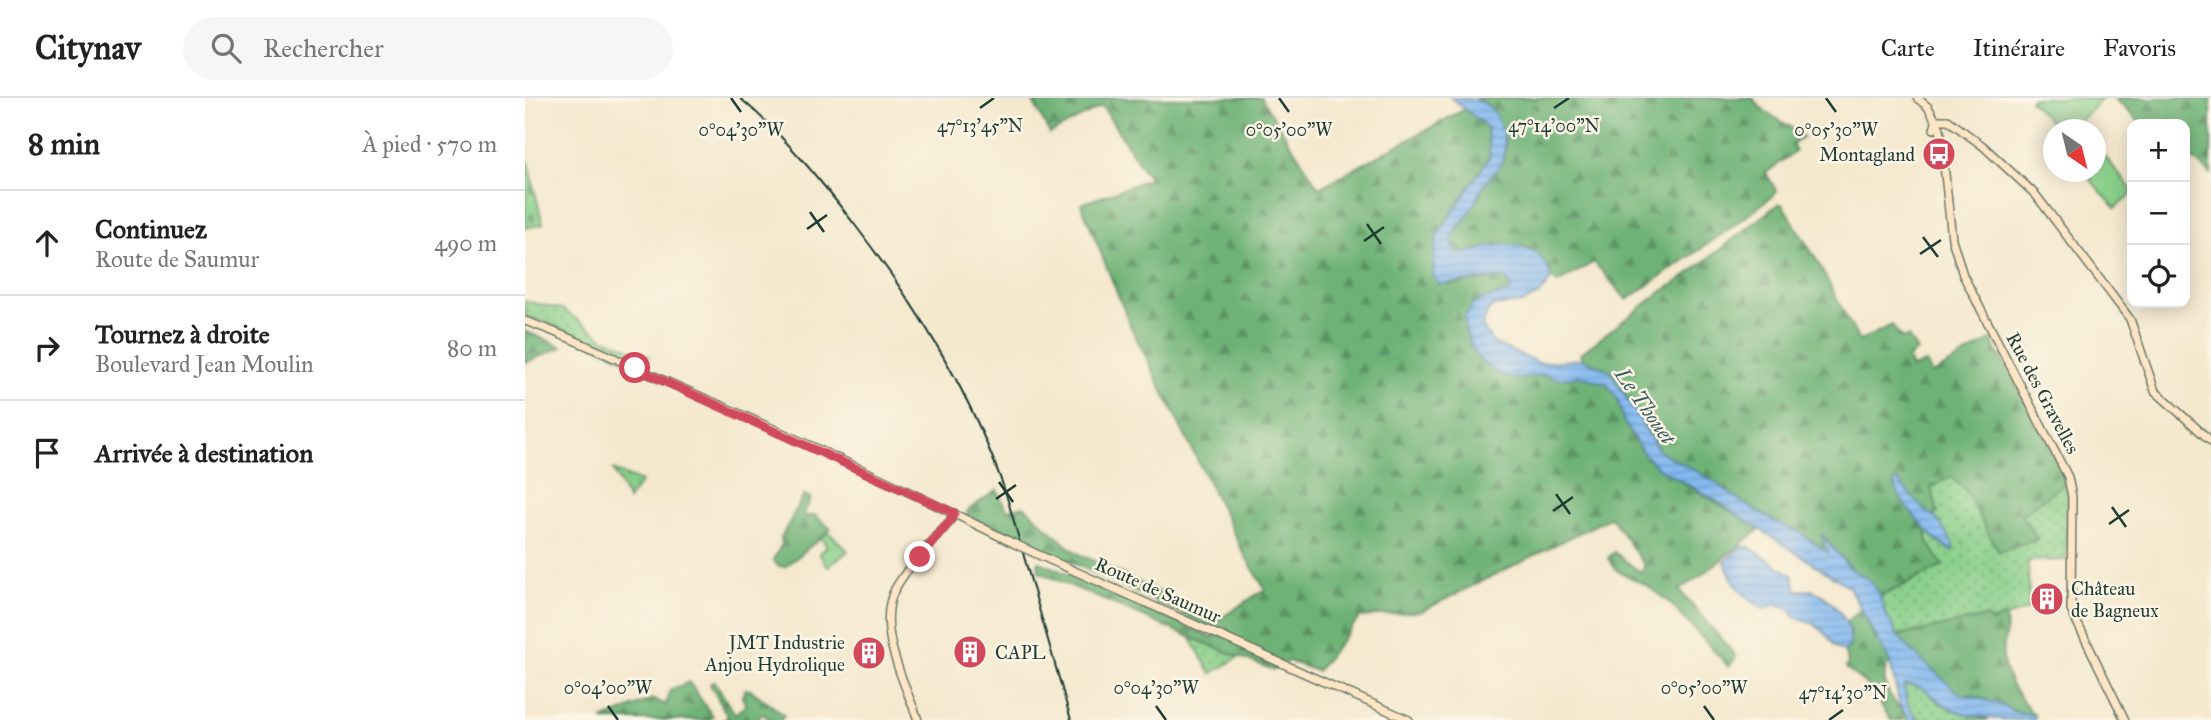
<!DOCTYPE html>
<html lang="fr">
<head>
<meta charset="utf-8">
<style>
  body { margin:0; font-family:"IM FELL Great Primer",serif; background:#f6f6f6; color:#222 }
  .controls { position:absolute; right:21px; top:21px; display:grid; overflow:hidden; border-radius:14px; box-shadow:0 4px 18px #0003 }
  .controls button { width:63px; height:63px; display:grid; place-items:center; padding:0; border:0; border-bottom:2px solid #e0e0e0; background:#fff; color:#222; font:35px sans-serif }
  .compass { position:absolute; left:1518px; top:21px; width:63px; height:63px; border-radius:50%; background:#fff; box-shadow:0 4px 18px #0003; rotate:145deg }
  .stop { position:absolute; width:21px; height:21px; margin:-16px; border:5px solid #d1495b; border-radius:50%; background:#fff }
  .stop.end { background:#d1495b; border-color:#fff; box-shadow:0 2px 7px #0008 }
  .list { margin:0; padding:0; list-style:none }
  h2 { display:flex; justify-content:space-between; align-items:center; height:91px; margin:0; padding:0 28px; font-size:30px }
  h2 small { font-size:23px; font-weight:400; color:#767676 }
  .list li { display:grid; grid-template-columns:46px 1fr auto; gap:21px; align-items:center; box-sizing:border-box; height:105px; padding:0 28px; border-top:2px solid #e0e0e0 }
  .list b { display:block; font-size:26px; white-space:nowrap }
  .list p { margin:0; font-size:23px; white-space:nowrap; color:#767676 }
  .list em { font-size:23px; font-style:normal; color:#767676 }
  .icon { flex:none; width:38px; height:38px; fill:none; stroke:currentColor; stroke-width:2; stroke-linecap:round; stroke-linejoin:round }
  .map { position:relative; flex:none; width:1686px; height:622px; overflow:hidden }
  header { display:flex; align-items:center; gap:42px; box-sizing:border-box; height:98px; padding:0 35px; background:#fff; border-bottom:2px solid #e0e0e0 }
  header strong { font-size:33px }
  nav { display:flex; gap:38px; margin-inline-start:auto; font-size:24px }
  .search { width:490px; height:63px; background:#f6f6f6; display:flex; align-items:center; gap:18px; box-sizing:border-box; padding:0 24px; border-radius:38px; color:#767676; font-size:26px }
  main { display:flex }
  aside { flex:1; background:#fff }
  .map>svg:first-child { display:block }
  .grass { fill:url(#grass-dots); stroke:#54865f; stroke-width:2 }
  .forest { fill:url(#forest-firs); stroke:#467855; stroke-width:2 }
  .cemetery { fill:url(#cemetery-stones); stroke:#54865f; stroke-width:2 }
  .garden { fill:#89cf8a; stroke:#54865f; stroke-width:2 }
  .water { fill:url(#water-rules); stroke:#527c94; stroke-width:2 }
  .lines { fill:none; stroke-linecap:round; stroke-linejoin:round }
  .secondary-casing { stroke:#6a796a; stroke-width:10 }
  .secondary { stroke:#fee5c5; stroke-width:7 }
  .rail { stroke:#1f3d34; stroke-width:2 }
  .secondary-bridge-casing { stroke:#6a796a; stroke-width:10; stroke-linecap:butt }
  .secondary-bridge { stroke:#fee5c5; stroke-width:7 }
  .route { stroke:#d1495b; stroke-width:9 }
  .ticks { fill:none; stroke:#1f3d34; stroke-width:2.5 }
  .labels { text-anchor:middle; dominant-baseline:central; stroke-width:5; stroke-linejoin:round; paint-order:stroke }
  .poi-label { font-size:19px; fill:#1f3d34; stroke:#fcf5e5; text-anchor:end }
  .street-label { font-size:19px; fill:#1f3d34; stroke:#fcf5e5 }
  .water-label { font-size:21px; font-style:italic; fill:#385c64; stroke:#fcf5e5 }
  .ticks-label { font-size:18px; text-anchor:middle; fill:#1f3d34; stroke:#fcf5e5; stroke-width:5; stroke-linejoin:round; paint-order:stroke }
</style>
</head>
<body>
<header>
<strong>Citynav</strong>
<div class="search"><svg class="icon" aria-label="search" viewBox="0 0 24 24"><circle cx="10" cy="10" r="6"/><path d="M15 15l6 6"/></svg>Rechercher</div>
<nav><a>Carte</a><a>Itinéraire</a><a>Favoris</a></nav>
</header>
<main>
<aside>
<h2>8 min<small>À pied · 570 m</small></h2>
<ul class="list">
<li><svg class="icon" aria-label="ahead" viewBox="0 0 24 24"><path d="M12 20V5M6 11l6-6 6 6"/></svg><div><b>Continuez</b><p>Route de Saumur</p></div><em>490 m</em></li>
<li><svg class="icon" aria-label="right" viewBox="0 0 24 24"><path d="M7 20v-9h11M14 6l5 5-5 5"/></svg><div><b>Tournez à droite</b><p>Boulevard Jean Moulin</p></div><em>80 m</em></li>
<li><svg class="icon" aria-label="arrive" viewBox="0 0 24 24"><path d="M6 21V4h12l-3 4 3 4H6"/></svg><div><b>Arrivée à destination</b></div></li>
</ul>
</aside>
<div class="map">
<svg width="1686" height="622" viewBox="0 0 1686 622">
  <defs>
    <pattern id="grass-dots" width="8" height="8" patternUnits="userSpaceOnUse" patternTransform="scale(1.75)"><rect width="8" height="8" fill="#89cf8a"/><path d="M2 2h.1M6 6h.1" fill="none" stroke="#6fa972" stroke-width="1.8" stroke-linecap="round"/></pattern>
    <pattern id="forest-firs" width="22" height="20" patternUnits="userSpaceOnUse" patternTransform="scale(1.75)"><rect width="22" height="20" fill="#6eb276"/><path d="M5 1l3.5 6h-7zM16 11l3.5 6h-7z" fill="#5a9262"/></pattern>
    <pattern id="cemetery-stones" width="16" height="16" patternUnits="userSpaceOnUse" patternTransform="scale(1.75)"><rect width="16" height="16" fill="#89cf8a"/><path d="M2 7V4a2 2 0 0 1 4 0v3zM10 15v-3a2 2 0 0 1 4 0v3z" fill="#6fa972"/></pattern>
    <pattern id="water-rules" width="6" height="5" patternUnits="userSpaceOnUse" patternTransform="scale(1.75)"><rect width="6" height="5" fill="#84baf3"/><path d="M0 2.5h6" fill="none" stroke="#6b98c6"/></pattern>
  </defs>
  <rect width="100%" height="100%" fill="#fcf5e5"/>
  <filter id="ink" filterUnits="userSpaceOnUse"><feTurbulence type="fractalNoise" baseFrequency=".0143" numOctaves="2"/><feDisplacementMap in="SourceGraphic" scale="14" xChannelSelector="R" yChannelSelector="G"/><feConvolveMatrix kernelMatrix="1 2 1 2 8 2 1 2 1" color-interpolation-filters="sRGB"/></filter>
  <filter id="wash" filterUnits="userSpaceOnUse"><feTurbulence type="fractalNoise" baseFrequency=".00686" numOctaves="4" result="noise"/><feDisplacementMap in="SourceGraphic" scale="28" xChannelSelector="R" yChannelSelector="G"/><feGaussianBlur stdDeviation="1.57" result="paint"/><feColorMatrix in="noise" values="0 0 0 0 0 0 0 0 0 0 0 0 0 0 0 0 0 1.4 0 .05"/><feComposite in="paint" operator="in"/></filter>
  <g filter="url(#wash)">
    <rect width="100%" height="100%" fill="#f4e8cd"/>
    <!-- grass -->
    <g class="grass">
      <polygon points="0,203 37,211 80,241 124,258 105,264 21,224 0,218"/>
      <polygon points="88,372 116,384 103,402"/>
      <polygon points="1426,378 1440,392 1474,454 1512,441 1496,417 1539,385 1543,399 1541,462 1503,463 1504,511 1467,524 1460,519 1373,538 1361,516 1355,499 1418,468 1403,444 1400,430 1424,452 1428,446 1413,422 1407,418 1413,415 1406,389"/>
      <polygon points="665,539 714,559 686,576"/>
      <path d="M1385 586 1399 590 1413 604 1429 612 1464 622H1395C1383 611 1381 602 1379 587Z"/>
    </g>
    <!-- forest -->
    <g class="forest">
      <polygon points="506,0 736,0 794,90 940,11 962,29 965,58 912,138 908,173 923,186 977,180 983,183 986,189 984,194 947,207 940,232 950,256 1010,278 1018,277 1035,281 1056,278 1082,286 1092,300 1099,324 1118,355 1132,369 1235,431 1177,477 1154,492 1211,558 1204,569 1146,506 1123,488 1091,472 1083,460 1089,454 1115,474 1120,468 1086,419 897,513 835,519 792,573 763,563 748,572 665,539 514,474 513,463 688,540 691,532 478,432 441,419 443,412 472,392 482,412 499,408 541,447 556,457 693,522 740,491 718,454 606,229 556,106 624,81 577,8 525,36"/>
      <path d="M951 0H1228C1237 17 1264 24 1278 39L1267 47 1271 53 1241 75 1252 94 1213 125 1102 202 1069 164 1033 185 1026 181 1025 171 1004 150 975 147 935 156 930 152 927 145 929 136 946 112 959 87 977 63 980 51V43L964 8Z"/>
      <polygon points="1589,0 1686,0 1686,76 1665,59 1668,37 1660,30 1660,26 1651,24 1616,26"/>
      <polygon points="1253,106 1257,106 1291,161 1334,243 1367,227 1377,241 1383,239 1392,253 1383,260 1387,270 1401,265 1407,276 1466,242 1535,366 1539,385 1496,417 1513,441 1474,454 1440,392 1426,379 1406,389 1413,415 1407,418 1398,411 1391,419 1400,430 1403,444 1418,468 1355,498 1344,482 1325,470 1297,437 1304,456 1271,432 1260,429 1218,405 1197,389 1134,353 1085,273 1058,261 1055,256 1132,197 1161,178"/>
      <polygon points="0,233 37,249 0,265"/>
      <polygon points="279,397 286,400 279,415 281,419 290,417 306,431 260,469 253,468 248,462 257,446 256,440"/>
      <path d="M1336 511 1351 542 1461 519 1467 524 1480 518C1484 536 1479 536 1478 551 1475 576 1494 600 1509 617 1487 615 1467 603 1445 596L1441 598 1365 564C1349 584 1371 607 1385 622H1366L1342 587 1321 570 1323 564 1319 554 1323 551 1326 535 1321 524Z"/>
      <polygon points="189,583 210,616 221,607 217,599 220,591 226,592 259,617 256,622 245,622 238,616 229,622 199,622 203,619 185,586"/>
      <polygon points="164,584 188,619 184,622 77,622 127,601 141,607 145,592"/>
    </g>
    <!-- cemetery -->
    <polygon class="cemetery" points="0,53 18,126 0,130"/>
    <!-- garden -->
    <g class="garden">
      <polygon points="1507,0 1578,0 1545,32 1532,31 1505,2"/>
      <polygon points="1577,55 1607,92 1607,96 1590,110 1559,74 1570,74 1571,61"/>
      <polygon points="304,434 323,453 303,469 294,455 302,448 296,440"/>
    </g>
    <!-- water -->
    <g class="water">
      <path d="M926 0C947 0 966 1 974 24 978 37 982 47 978 61 975 71 965 78 959 87 954 94 951 103 947 111 939 124 916 143 935 156 949 154 961 148 975 147 1000 145 1022 156 1026 181L1014 197 997 205 968 208 963 213 957 228 968 245 1014 265 1058 261 1085 273 1134 353 1187 382 1218 405 1260 429 1271 432 1303 455 1295 435 1325 470 1344 482 1355 498 1361 516 1373 538 1391 557 1434 595 1474 606 1490 614 1509 617V622C1481 622 1453 622 1427 611 1410 604 1398 583 1379 587 1381 603 1383 611 1395 622H1385L1375 608 1365 564 1324 489 1187 400 1132 369 1118 355 1099 324 1092 300 1082 286 1056 278 1035 281 1018 277 992 281 982 280 957 265 950 256 940 232V219L947 207 954 203 984 194 986 189 983 183 977 180 914 186 909 180 908 173 912 138 965 58 962 29Z"/>
      <path d="M1372 382 1398 411 1413 422 1428 446V453C1412 447 1370 401 1369 384Z"/>
      <path d="M1217 448 1224 449 1267 477 1272 492C1278 493 1284 491 1289 493 1307 499 1339 537 1319 554L1310 548 1299 534 1289 526 1271 520 1263 510 1252 506 1240 511C1220 501 1206 484 1200 463Z"/>
    </g>
  </g>
  <g filter="url(#ink)">
    <g class="lines">
      <defs>
        <g id="secondary">
          <polyline points="1392,0 1403,9 1415,30 1427,141 1438,177 1543,379 1547,399 1546,512 1600,622"/>
          <polyline points="1409,31 1412,22 1423,22 1458,48 1510,96 1605,221 1630,293 1686,343"/>
          <path d="M0 223C50 240 98 265 147 286 262 336 377 389 490 446"/>
          <polyline points="516,458 884,622"/>
          <path d="M393 622C380 585 350 530 370 491 384 466 407 445 425 423L429 415"/>
        </g>
      </defs>
      <!-- secondary casing -->
      <use href="#secondary" class="secondary-casing"/>
      <!-- secondary -->
      <use href="#secondary" class="secondary"/>
      <!-- rail -->
      <path class="rail" d="M215 0C259 37 295 82 330 127 393 210 447 296 481 396L546 622"/>
      <defs>
        <polyline id="secondary-bridge" points="490,446 516,458"/>
      </defs>
      <!-- secondary-bridge casing -->
      <use href="#secondary-bridge" class="secondary-bridge-casing"/>
      <!-- secondary-bridge -->
      <use href="#secondary-bridge" class="secondary-bridge"/>
    </g>
  </g>
  <g class="lines" filter="url(#ink)">
    <!-- route -->
    <polyline class="route" points="110,270 429,415 425,423 395,459"/>
  </g>
  <!-- ticks -->
  <path class="ticks" d="M206 0 216 14M754 0 764 14M1301 0 1311 14M455 10 469 0M1029 10 1044 0M285 114 299 134M842 126 856 146M282 131 302 117M1398 139 1413 159M839 143 859 129M1395 156 1416 142M474 384 488 404M1031 396 1045 416M471 401 491 387M1587 409 1601 429M1028 413 1048 399M1584 426 1604 412M83 608 93 622M631 608 641 622M1179 608 1189 622M1304 622 1318 612"/>
  <!-- icons -->
  <defs>
    <symbol id="bus-disc" viewBox="-11 -11 22 22"><circle r="9.5" fill="#d1495b" stroke="#fcf5e5"/><path d="M-5-6H5V4H4V6H2V4H-2V6H-4V4H-5ZM-3.5-4V0h7V-4ZM-3.5 1.2v1.5H-2V1.2ZM2 1.2v1.5H3.5V1.2Z" fill="#fff"/></symbol>
    <symbol id="building-disc" viewBox="-11 -11 22 22"><circle r="9.5" fill="#d1495b" stroke="#fcf5e5"/><path d="M-4-6H4V6H1V3H-1V6H-4ZM-2.5-4.3h1.7v1.8h-1.7ZM.8-4.3h1.7v1.8H.8ZM-2.5-1h1.7V.8h-1.7ZM.8-1h1.7V.8H.8Z" fill="#fff"/></symbol>
  </defs>
  <g fill-rule="evenodd">
    <use href="#bus-disc" x="1395" y="37" width="38" height="38"/>
    <use href="#building-disc" x="1503" y="482" width="38" height="38"/>
    <use href="#building-disc" x="426" y="535" width="38" height="38"/>
    <use href="#building-disc" x="325" y="536" width="38" height="38"/>
  </g>
  <g class="labels">
    <!-- poi labels -->
    <g class="poi-label">
      <text x="1390" y="56">Montagland</text>
      <text x="1546" y="490" text-anchor="start">Château<tspan x="1546" dy="22">de Bagneux</tspan></text>
      <text x="320" y="544">JMT Industrie<tspan x="320" dy="22">Anjou Hydrolique</tspan></text>
      <text x="470" y="554" text-anchor="start">CAPL</text>
    </g>
    <!-- street labels -->
    <g class="street-label">
      <text transform="translate(1518 295) rotate(62)">Rue des Gravelles</text>
      <text transform="translate(633 492) rotate(24)">Route de Saumur</text>
    </g>
    <!-- water labels -->
    <g class="water-label">
      <text transform="translate(1120 308) rotate(55)">Le Thouet</text>
    </g>
  </g>
  <g class="ticks-label">
    <text x="455" y="34">47°13'45"N</text>
    <text x="1029" y="34">47°14'00"N</text>
    <text x="216" y="38">0°04'30"W</text>
    <text x="764" y="38">0°05'00"W</text>
    <text x="1311" y="38">0°05'30"W</text>
    <text x="83" y="596">0°04'00"W</text>
    <text x="631" y="596">0°04'30"W</text>
    <text x="1179" y="596">0°05'00"W</text>
    <text x="1318" y="601">47°14'30"N</text>
  </g>
</svg>
<div class="controls">
<button>+</button>
<button>−</button>
<button><svg class="icon" aria-label="locate" viewBox="0 0 24 24"><circle cx="12" cy="12" r="6"/><path d="M12 2v4M12 18v4M2 12h4M18 12h4"/></svg></button>
</div>
<svg class="compass" viewBox="-18 -18 36 36"><path d="M0-13l5 13h-10z" fill="#e53935"/><path d="M0 13l5-13h-10z" fill="#767676"/></svg>
<div class="stop" style="left:110px;top:270px"></div>
<div class="stop end" style="left:395px;top:459px"></div>
</div>
</main>
</body>
</html>
